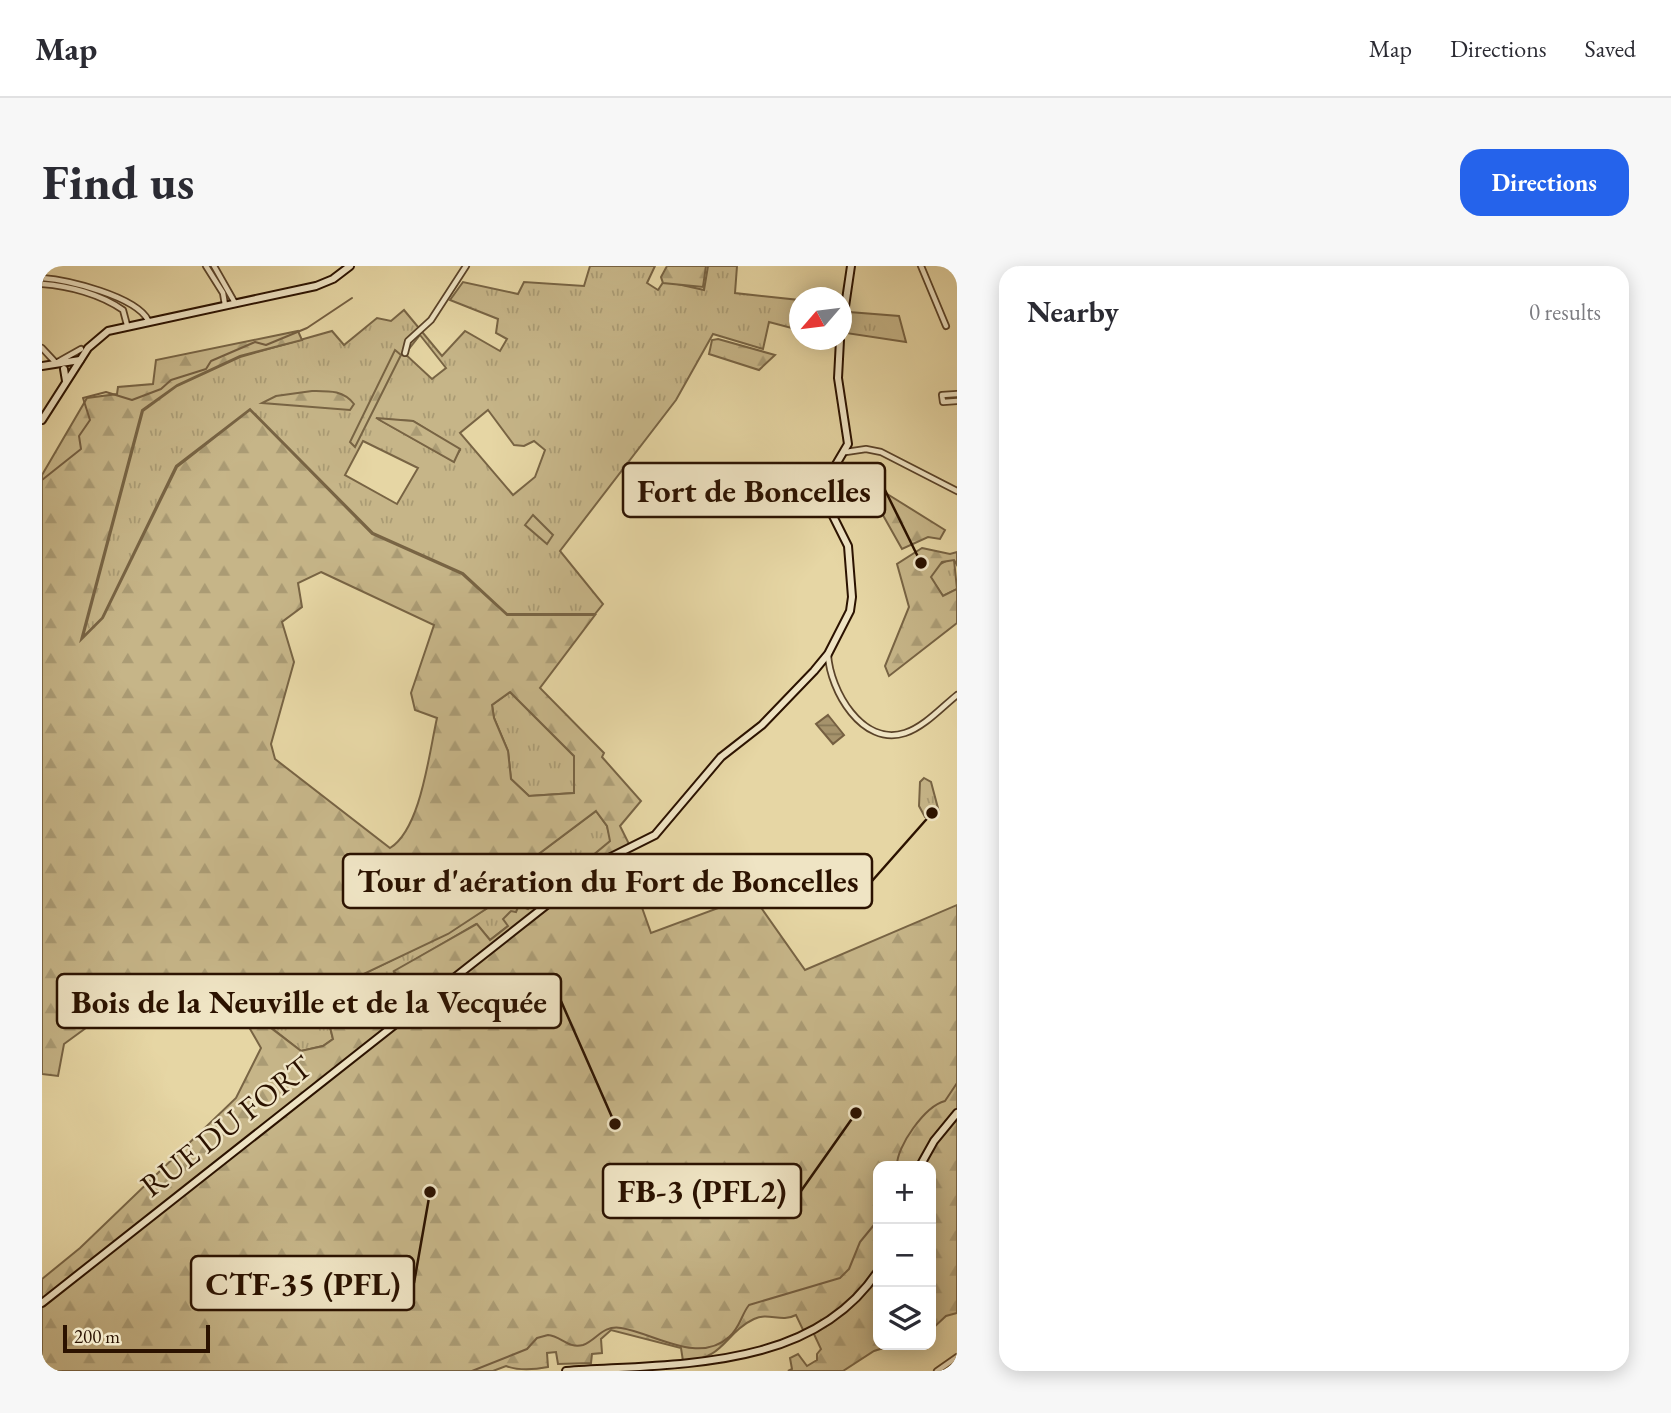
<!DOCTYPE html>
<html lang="en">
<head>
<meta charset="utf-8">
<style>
  body { margin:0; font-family:"EB Garamond",serif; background:#f7f7f7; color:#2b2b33 }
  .controls { position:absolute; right:21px; bottom:21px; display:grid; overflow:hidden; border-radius:14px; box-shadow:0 4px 18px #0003 }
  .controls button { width:63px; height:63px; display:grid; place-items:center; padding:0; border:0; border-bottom:2px solid #e1e1e2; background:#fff; color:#2b2b33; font:35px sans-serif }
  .compass { position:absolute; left:747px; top:21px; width:63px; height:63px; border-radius:50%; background:#fff; box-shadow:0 4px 18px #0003; rotate:242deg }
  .scale { position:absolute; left:21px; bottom:18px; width:147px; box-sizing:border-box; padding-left:7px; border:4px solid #2b1200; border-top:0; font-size:19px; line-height:24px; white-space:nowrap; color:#2b1200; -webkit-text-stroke:5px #efe4c4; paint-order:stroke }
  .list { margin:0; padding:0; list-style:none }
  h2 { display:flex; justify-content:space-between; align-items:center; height:91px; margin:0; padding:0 28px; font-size:30px }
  h2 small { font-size:23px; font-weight:400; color:#7c7c81 }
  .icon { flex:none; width:38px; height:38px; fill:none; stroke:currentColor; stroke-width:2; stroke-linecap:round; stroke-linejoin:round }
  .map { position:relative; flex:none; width:915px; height:1105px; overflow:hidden; border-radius:21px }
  header { display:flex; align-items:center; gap:42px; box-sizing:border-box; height:98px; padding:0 35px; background:#fff; border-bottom:2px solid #e1e1e2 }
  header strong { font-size:33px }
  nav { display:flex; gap:38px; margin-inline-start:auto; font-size:24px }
  .intro { display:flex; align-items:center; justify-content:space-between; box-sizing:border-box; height:168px; padding:0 42px }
  h1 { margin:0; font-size:49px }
  .button { padding:18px 32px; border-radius:21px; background:#2563eb; color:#fff; font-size:24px; font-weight:700 }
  main { display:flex; gap:42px; padding:0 42px }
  aside { flex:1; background:#fff; border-radius:21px; box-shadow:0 4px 18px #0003 }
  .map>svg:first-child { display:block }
  .grass { fill:url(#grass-tufts); stroke:#786444; stroke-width:2; fill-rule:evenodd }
  .forest { fill:url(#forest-firs); stroke:#786444; stroke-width:2; fill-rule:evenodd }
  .water { fill:url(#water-rules); stroke:#755f41; stroke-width:2 }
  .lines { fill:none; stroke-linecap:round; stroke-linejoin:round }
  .stream { stroke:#755f41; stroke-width:2 }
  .street-casing { stroke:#5a4329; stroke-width:8 }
  .secondary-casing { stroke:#2b1200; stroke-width:10 }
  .street { stroke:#efe4c4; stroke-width:4.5 }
  .secondary { stroke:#efe4c4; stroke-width:6 }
  .labels { text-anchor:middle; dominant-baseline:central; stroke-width:5; stroke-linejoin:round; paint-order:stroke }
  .street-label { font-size:32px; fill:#2b1200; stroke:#efe4c4 }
  .leader { fill:none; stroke:#2b1200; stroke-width:2.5 }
  .callout-dot { fill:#2b1200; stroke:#efe4c4; stroke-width:2.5 }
  .callout { fill:#efe4c4; stroke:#2b1200; stroke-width:2.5 }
  .callout-label { font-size:33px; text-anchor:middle; font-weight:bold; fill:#2b1200 }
</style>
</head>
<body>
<header>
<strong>Map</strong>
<nav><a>Map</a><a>Directions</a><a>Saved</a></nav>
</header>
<div class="intro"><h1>Find us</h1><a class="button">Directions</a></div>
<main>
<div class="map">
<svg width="915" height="1105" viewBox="0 0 915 1105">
  <defs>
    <pattern id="grass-tufts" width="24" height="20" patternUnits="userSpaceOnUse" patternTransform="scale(1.75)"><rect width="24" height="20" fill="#c6b588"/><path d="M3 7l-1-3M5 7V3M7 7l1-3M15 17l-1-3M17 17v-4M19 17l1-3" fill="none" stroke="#aa9b74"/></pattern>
    <pattern id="forest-firs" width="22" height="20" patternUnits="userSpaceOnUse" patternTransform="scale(1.75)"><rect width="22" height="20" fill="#c6b588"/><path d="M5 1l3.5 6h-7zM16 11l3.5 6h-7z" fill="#aa9b74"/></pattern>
    <pattern id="water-rules" width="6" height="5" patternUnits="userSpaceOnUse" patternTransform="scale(1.75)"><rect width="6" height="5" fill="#a6936c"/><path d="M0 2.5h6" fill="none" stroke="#877756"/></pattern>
  </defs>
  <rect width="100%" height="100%" fill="#e6d6a4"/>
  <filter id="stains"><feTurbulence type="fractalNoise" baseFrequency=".00286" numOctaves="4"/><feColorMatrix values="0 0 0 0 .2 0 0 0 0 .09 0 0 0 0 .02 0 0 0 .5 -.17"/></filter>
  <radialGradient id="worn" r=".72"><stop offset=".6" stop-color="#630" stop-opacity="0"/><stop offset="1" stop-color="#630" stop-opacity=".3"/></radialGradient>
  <!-- grass -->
  <g class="grass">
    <path d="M548 0H613L605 17 616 24 622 15 662 24 666 0H695L693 27 757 34V64L727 56 721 83 671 68 634 134 518 285 561 338 553 348H465L421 307 331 267 208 143 134 200 60 352 41 371 101 145 135 120 198 91 290 65 302 79 335 52 349 55 362 44 400 90 423 65 458 85 465 73 454 67 456 53 408 34 421 16 476 28 482 16 542 20ZM378 69 404 102 390 113 363 88ZM446 144 472 179 482 180 492 175 503 184 493 211 471 229 418 167ZM336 153 371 155 418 184 411 195ZM321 175 376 202 355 238 303 209Z"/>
    <polygon points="807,46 857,50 864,76 804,67"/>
    <polygon points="906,294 912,294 915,323 901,330 888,311 894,300"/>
    <polygon points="468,426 532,490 532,527 487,530 469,513 466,485 452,452 450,439"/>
    <polygon points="882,512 889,516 897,546 895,551 883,551 877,540 878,516"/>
    <polygon points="554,545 565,560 569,575 486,643 474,646 466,660 448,674 434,658 352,706 358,712 302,755 288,761 291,773 281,780 259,785 217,752 242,750 283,735 315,711 406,667 450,639 478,602"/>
  </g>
  <!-- forest -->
  <g class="forest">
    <polygon points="625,0 664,0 661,21 621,17 619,11"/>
    <path d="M256 65 260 74 198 90 135 119 100 144 39 374 61 352 135 201 208 144 330 268 420 308 465 349H553L498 422 562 487 560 491 599 535 578 560 588 580 563 592 0 1033V1013L38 982 194 832 219 782 204 756 160 740 130 739 74 740 22 778 16 810 0 808V209L45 132 75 128 76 121 111 118 114 94ZM279 306 392 359 369 427 373 444 395 452C387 487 379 563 348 582L233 493 229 478 252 396 240 356 260 341 256 317ZM468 426 532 490V527L487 530 469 513 466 485 452 452 450 439ZM554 545 565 560 568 575 486 643 477 639 474 646 469 645 461 653 466 660 448 674 435 658 352 705 357 712 302 755 293 756 288 761 291 773 281 780 259 785 217 753 242 750 283 735 315 711 406 668 450 639 478 602Z"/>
    <polygon points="676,73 733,89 717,104 667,88 670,74"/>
    <polygon points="353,84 359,89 313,181 308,176"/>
    <path d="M270 125C287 125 301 124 312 138L308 144 220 137 234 130Z"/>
    <polygon points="334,152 371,155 418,183 412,196"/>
    <polygon points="842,226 903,264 898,273 886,271 860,283 833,235"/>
    <polygon points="491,249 511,269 505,278 483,259"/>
    <polygon points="880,282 908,288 915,286 915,299 912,294 900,296 889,311 901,330 915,323 915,357 847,410 843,400 867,341 855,298"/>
    <path d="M581 588 609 667 703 632 713 633 763 704 915 639V1047L904 1050 889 1064V900H836V1079H851L832 1085 801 1105H746L750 1103 748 1092 756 1088 765 1100 775 1094V1088L779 1083 771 1066 764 1070 754 1049C739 1057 727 1046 712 1053 682 1067 683 1094 641 1095L639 1082 569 1064 559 1073 560 1087 550 1088 549 1097 516 1098 514 1086 505 1087 506 1101C491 1104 477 1105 464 1100L451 1105H0V1040L545 610Z"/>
  </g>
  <!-- water -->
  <polygon class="water" points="786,449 802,469 791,478 774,458"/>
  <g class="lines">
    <!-- stream -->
    <g class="stream">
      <polyline points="0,214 39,183 37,170 48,154 41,132 64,126 90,134 119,123 129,114 164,103 169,95 213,76 224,79 265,62 310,32"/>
      <path d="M855 900C854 881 883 840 903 835L915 817"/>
      <path d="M430 1105 485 1083 495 1072 506 1069C519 1070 526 1083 541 1079 555 1074 560 1059 579 1062 612 1067 656 1099 687 1071 698 1062 699 1049 707 1039L798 1012 807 1003 818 976 836 954"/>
    </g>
    <defs>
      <g id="street">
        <polyline points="164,0 181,27 183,39"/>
        <polyline points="172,0 193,37"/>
        <polyline points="879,0 904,60"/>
        <path d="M0 12C26 14 93 30 106 54"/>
        <path d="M0 18C27 20 58 28 81 44L85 59"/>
        <polyline points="0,82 14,97 39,83"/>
        <polyline points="363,87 366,75 389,54 424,0"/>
        <polyline points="915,128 900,129 901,136 915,135"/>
        <polyline points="804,186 824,183 839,186 915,225"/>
        <path d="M786 389C788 424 820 481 863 467 882 461 900 441 915 429"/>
        <polyline points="895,1105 915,1091"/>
      </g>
      <g id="secondary">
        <polyline points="800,61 809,0"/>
        <polyline points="0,100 38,94"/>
        <polyline points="22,103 24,115"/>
        <polyline points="0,154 46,82 66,65 274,20 291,13 308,0"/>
        <polyline points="878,900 892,875 915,847"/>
        <polyline points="0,1037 535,615 565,593 613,569 679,491 720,459 772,405 786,388 808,345 810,331 806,280 785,238 783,228 786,212 806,178 796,112 798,74"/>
        <path d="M524 1105C635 1097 770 1105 836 1005"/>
      </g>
    </defs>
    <!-- street casing -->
    <use href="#street" class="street-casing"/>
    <!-- secondary casing -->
    <use href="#secondary" class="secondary-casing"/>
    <!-- street -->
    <use href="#street" class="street"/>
    <!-- secondary -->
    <use href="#secondary" class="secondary"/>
  </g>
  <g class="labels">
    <!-- street labels -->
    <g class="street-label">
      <text transform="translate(184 860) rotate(-38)">RUE DU FORT</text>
    </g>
  </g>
  <!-- callouts -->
  <path class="leader" d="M879 297L843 224M890 547L830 615M573 858L519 735M814 847L759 925M388 926L372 1017"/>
  <g class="callout-dot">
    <circle cx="879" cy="297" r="7"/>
    <circle cx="890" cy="547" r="7"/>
    <circle cx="573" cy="858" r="7"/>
    <circle cx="814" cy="847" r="7"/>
    <circle cx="388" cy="926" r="7"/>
  </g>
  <g class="callout">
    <rect x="581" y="197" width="262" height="54" rx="7"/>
    <rect x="301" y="588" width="529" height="54" rx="7"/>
    <rect x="15" y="708" width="504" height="54" rx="7"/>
    <rect x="561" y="898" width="198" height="54" rx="7"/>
    <rect x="149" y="990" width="223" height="54" rx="7"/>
  </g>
  <g class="callout-label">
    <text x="712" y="236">Fort de Boncelles</text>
    <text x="566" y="626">Tour d'aération du Fort de Boncelles</text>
    <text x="267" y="747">Bois de la Neuville et de la Vecquée</text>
    <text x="660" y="936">FB-3 (PFL2)</text>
    <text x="261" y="1029">CTF-35 (PFL)</text>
  </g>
  <rect width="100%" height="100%" filter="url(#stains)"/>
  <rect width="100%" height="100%" fill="url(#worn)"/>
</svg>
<div class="controls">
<button>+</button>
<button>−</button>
<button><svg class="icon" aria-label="layers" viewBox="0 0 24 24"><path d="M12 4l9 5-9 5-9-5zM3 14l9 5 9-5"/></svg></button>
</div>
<svg class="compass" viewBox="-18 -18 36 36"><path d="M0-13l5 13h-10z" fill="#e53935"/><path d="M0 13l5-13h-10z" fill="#7c7c81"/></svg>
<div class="scale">200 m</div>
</div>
<aside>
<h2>Nearby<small>0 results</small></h2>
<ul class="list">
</ul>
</aside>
</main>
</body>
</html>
